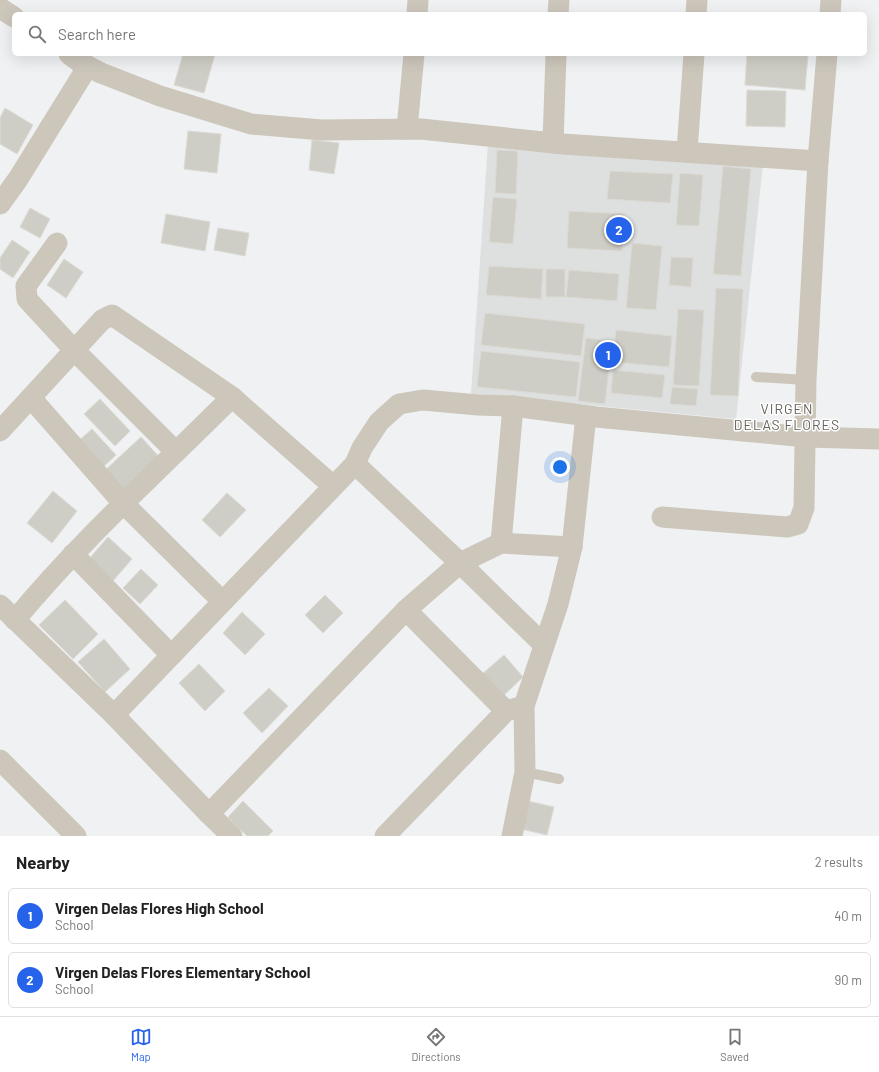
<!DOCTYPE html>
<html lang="en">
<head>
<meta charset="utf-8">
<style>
  body { margin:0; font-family:Barlow,sans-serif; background:#f6f6f6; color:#222 }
  .you { position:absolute; left:560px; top:467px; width:14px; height:14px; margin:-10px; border:3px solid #fff; border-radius:50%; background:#1a73e8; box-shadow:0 0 0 6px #1a73e833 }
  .badge { display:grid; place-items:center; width:26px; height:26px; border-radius:50%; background:#2563eb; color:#fff; font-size:13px; font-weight:700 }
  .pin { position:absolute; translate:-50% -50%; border:2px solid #fff; box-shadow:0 1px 4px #0006 }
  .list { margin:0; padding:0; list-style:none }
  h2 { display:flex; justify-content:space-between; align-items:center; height:52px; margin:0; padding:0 16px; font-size:17px }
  h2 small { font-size:13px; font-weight:400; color:#767676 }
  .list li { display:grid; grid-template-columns:26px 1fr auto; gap:12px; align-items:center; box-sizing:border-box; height:56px; margin:0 8px 8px; padding:0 8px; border:1px solid #e0e0e0; border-radius:6px }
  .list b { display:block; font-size:15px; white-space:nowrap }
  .list p { margin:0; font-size:13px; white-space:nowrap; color:#767676 }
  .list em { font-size:13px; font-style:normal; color:#767676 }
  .icon { flex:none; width:22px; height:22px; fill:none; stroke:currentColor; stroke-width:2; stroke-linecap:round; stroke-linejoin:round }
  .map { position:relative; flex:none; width:879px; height:836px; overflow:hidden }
  .search { position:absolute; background:#fff; box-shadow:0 4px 16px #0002; left:12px; right:12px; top:12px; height:44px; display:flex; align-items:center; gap:10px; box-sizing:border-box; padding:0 14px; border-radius:6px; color:#767676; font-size:15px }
  .sheet { height:180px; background:#fff }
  nav { display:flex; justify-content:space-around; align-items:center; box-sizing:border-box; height:56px; border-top:1px solid #e0e0e0; background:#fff; font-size:11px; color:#767676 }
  nav a { display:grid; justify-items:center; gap:2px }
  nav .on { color:#2563eb }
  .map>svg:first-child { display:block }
  .education { fill:#dee0e0 }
  .building { fill:#cfcec6; stroke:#dbdad4 }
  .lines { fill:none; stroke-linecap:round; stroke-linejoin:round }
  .lane { stroke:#ccc6bb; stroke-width:10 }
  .street { stroke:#ccc6bb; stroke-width:21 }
  .labels { text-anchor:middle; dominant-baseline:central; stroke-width:3; stroke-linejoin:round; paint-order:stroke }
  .quarter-label { font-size:14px; letter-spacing:1px; fill:#64625c; stroke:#fff }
</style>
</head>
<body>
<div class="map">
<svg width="879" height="836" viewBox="0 0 879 836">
  <rect width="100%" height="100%" fill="#eff1f2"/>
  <!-- education -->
  <polygon class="education" points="488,143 763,164 736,419 471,394"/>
  <!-- building -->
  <g class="building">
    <polygon points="183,54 215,54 204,93 174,85"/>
    <polygon points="747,54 808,54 805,90 745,85"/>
    <polygon points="747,90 786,91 785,127 746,126"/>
    <polygon points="5,108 33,125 17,154 0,144 0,118"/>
    <polygon points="188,131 221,134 217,173 184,169"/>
    <polygon points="312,140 339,143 334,174 309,170"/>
    <polygon points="497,150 518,151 516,194 495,193"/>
    <polygon points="723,166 751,169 741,276 713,274"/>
    <polygon points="610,171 673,174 670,203 607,199"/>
    <polygon points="680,173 703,175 699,226 676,225"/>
    <polygon points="493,197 517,199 513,244 489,242"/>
    <polygon points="30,208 50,219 40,238 20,227"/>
    <polygon points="569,211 624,214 622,251 567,248"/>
    <polygon points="166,214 210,222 205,251 161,243"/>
    <polygon points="218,228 249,233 245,256 214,250"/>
    <polygon points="12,240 30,252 13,278 0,269 0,258"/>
    <polygon points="632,243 662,246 656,310 626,308"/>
    <polygon points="671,257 693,258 691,287 669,285"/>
    <polygon points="64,259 83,272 66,298 47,285"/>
    <polygon points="489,266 543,269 541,299 486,295"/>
    <rect x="546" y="269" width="19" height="28"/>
    <polygon points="569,270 619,274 617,301 566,297"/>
    <polygon points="716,288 743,289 738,396 710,395"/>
    <polygon points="678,309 704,310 699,386 673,385"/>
    <polygon points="485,313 585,324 581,356 481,345"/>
    <polygon points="616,330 672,336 669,367 613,362"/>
    <polygon points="586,338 612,341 605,404 578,401"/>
    <polygon points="481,351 580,362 576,397 477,387"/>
    <polygon points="613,370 665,375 662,398 611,393"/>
    <polygon points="672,387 698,389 696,406 670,404"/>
    <polygon points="100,399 130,431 115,446 84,414"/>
    <polygon points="92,429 116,455 101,469 76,443"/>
    <polygon points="141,437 161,459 122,495 102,473"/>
    <polygon points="53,491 77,511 52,543 27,523"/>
    <polygon points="227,493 246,510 220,537 202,520"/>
    <polygon points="108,537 132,559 112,582 88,560"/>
    <polygon points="141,569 158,585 140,604 123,588"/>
    <polygon points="325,595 343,613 323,633 305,615"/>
    <polygon points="65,600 98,634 73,659 39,625"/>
    <polygon points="242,612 265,634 245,655 223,633"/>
    <polygon points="104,639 130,669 105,692 78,662"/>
    <polygon points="504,655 523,677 501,698 481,675"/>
    <polygon points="199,664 225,691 205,711 179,683"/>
    <polygon points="269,688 288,706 262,733 243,713"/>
    <polygon points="243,801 273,831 268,836 247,836 228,817"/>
    <polygon points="528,801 554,807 547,835 521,829"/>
  </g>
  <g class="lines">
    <!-- lane -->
    <g class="lane">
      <polyline points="756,377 806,380"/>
      <polyline points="525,772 559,779"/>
    </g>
    <!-- street -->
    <g class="street">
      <polyline points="0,8 14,17"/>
      <polyline points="417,14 418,0"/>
      <polyline points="558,14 559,0"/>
      <polyline points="696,14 697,0"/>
      <polyline points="830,14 831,0"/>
      <polyline points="69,54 81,63 101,73 160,96 251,124 322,130 421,129 563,144 818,161"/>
      <polyline points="407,129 414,54"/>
      <polyline points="553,143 556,54"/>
      <polyline points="687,151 694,54"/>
      <polyline points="0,204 18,179 88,66"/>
      <polyline points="57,243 26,286 27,299 75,351 176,452"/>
      <polyline points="31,398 123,503 222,601"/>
      <polyline points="0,431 102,320 112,315 232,397 333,486"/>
      <polyline points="355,464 460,563 544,645"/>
      <polyline points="662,517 787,527 798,524 804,508 806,380 818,161 827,54"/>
      <polyline points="501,543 513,406"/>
      <polyline points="73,554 171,655"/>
      <polyline points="0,605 114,715 209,814 232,836"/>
      <polyline points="406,610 506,711"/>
      <path d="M15 620C81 540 159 470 232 397"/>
      <polyline points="114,715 355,464 362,448 379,422 399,404 423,400 478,405 513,406 596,417 806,437 879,439"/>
      <polyline points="0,760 76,836"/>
      <polyline points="209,814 406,610 460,563 501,543 572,547"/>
      <polyline points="385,836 506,711 524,706"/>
      <polyline points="512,836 525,772 524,706 558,604 572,547 586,416"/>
    </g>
  </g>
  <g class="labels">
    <!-- quarter labels -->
    <g class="quarter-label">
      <text x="787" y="408">VIRGEN<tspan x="787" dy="16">DELAS FLORES</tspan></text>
    </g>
  </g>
</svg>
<div class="you"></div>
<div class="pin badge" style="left:608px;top:355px">1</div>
<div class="pin badge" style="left:619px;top:230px">2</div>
<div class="search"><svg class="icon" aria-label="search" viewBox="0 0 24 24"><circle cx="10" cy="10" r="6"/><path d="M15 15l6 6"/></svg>Search here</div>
</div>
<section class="sheet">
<h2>Nearby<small>2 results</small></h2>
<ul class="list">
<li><span class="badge">1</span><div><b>Virgen Delas Flores High School</b><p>School</p></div><em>40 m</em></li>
<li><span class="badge">2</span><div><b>Virgen Delas Flores Elementary School</b><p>School</p></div><em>90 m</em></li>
</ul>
</section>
<nav>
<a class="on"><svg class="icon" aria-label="map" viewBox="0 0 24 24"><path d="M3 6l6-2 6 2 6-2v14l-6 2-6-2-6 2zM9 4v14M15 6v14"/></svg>Map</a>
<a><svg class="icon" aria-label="directions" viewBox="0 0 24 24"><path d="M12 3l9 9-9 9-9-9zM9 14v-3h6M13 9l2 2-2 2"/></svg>Directions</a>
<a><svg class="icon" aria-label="saved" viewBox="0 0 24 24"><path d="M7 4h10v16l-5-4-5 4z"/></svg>Saved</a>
</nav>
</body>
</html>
